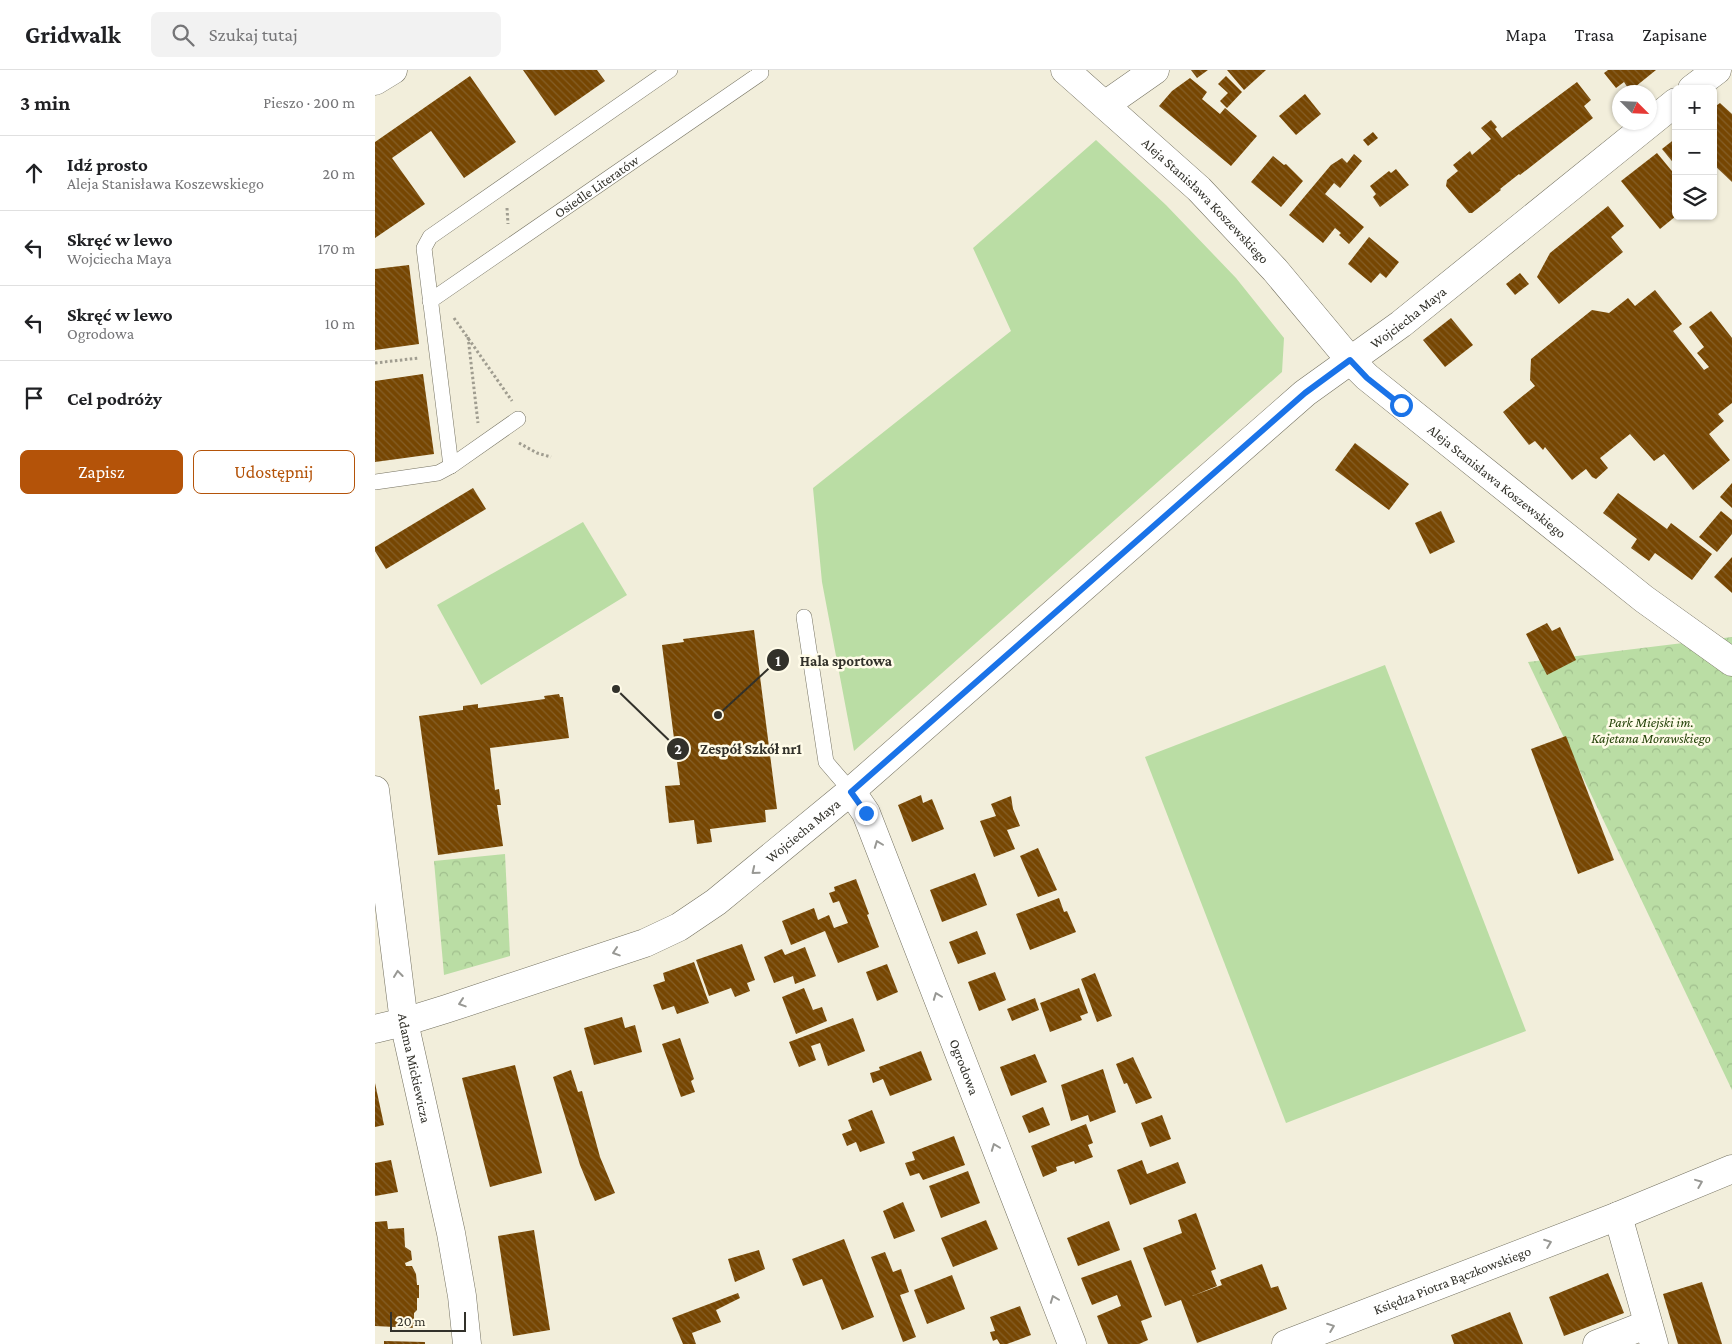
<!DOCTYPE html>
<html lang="pl">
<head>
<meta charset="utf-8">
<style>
  body { margin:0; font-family:"Crimson Pro",serif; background:#f2f2f2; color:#202124 }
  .controls { position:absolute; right:15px; top:15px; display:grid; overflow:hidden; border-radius:8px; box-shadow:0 1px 4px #0004 }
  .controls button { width:45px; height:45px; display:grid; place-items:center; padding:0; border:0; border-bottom:1px solid #e0e0e0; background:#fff; color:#202124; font:25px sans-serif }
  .compass { position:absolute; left:1237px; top:15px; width:45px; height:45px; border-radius:50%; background:#fff; box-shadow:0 1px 4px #0004; rotate:114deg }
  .scale { position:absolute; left:15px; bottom:12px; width:76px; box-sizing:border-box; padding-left:5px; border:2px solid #32312a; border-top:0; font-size:14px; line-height:18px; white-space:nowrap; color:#32312a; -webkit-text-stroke:4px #fffbe8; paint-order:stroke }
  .stop { position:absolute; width:15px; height:15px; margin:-11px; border:4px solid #1a73e8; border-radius:50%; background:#fff }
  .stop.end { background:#1a73e8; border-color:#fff; box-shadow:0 1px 5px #0008 }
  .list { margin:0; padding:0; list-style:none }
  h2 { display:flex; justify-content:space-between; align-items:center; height:65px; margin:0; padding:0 20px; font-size:21px }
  h2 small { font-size:16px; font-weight:400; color:#757577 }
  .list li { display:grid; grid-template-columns:32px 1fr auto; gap:15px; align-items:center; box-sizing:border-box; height:75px; padding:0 20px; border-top:1px solid #e0e0e0 }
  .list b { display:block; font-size:19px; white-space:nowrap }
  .list p { margin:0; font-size:16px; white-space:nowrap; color:#757577 }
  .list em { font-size:16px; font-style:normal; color:#757577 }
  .actions { display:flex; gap:10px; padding:15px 20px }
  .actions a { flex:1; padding:11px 0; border:1px solid #b45309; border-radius:8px; text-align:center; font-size:18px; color:#b45309 }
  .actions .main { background:#b45309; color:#fff }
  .icon { flex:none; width:28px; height:28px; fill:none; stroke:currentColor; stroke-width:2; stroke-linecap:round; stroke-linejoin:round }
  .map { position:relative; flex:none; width:1357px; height:1274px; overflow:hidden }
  header { display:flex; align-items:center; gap:30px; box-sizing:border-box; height:70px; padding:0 25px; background:#fff; border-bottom:1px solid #e0e0e0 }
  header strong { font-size:24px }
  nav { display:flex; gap:28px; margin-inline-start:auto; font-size:18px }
  .search { width:350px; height:45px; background:#f2f2f2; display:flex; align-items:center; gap:12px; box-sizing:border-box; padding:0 18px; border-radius:8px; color:#757577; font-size:19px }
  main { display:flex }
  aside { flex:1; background:#fff }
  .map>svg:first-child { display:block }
  .grass { fill:#badda4 }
  .forest { fill:url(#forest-crowns) }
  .building { fill:url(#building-back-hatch) }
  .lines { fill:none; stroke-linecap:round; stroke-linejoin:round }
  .service-casing { stroke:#747160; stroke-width:16 }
  .minor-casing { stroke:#747160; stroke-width:29 }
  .path { stroke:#a09d90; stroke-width:3; stroke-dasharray:2.5 2.5; stroke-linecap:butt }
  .service { stroke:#fff; stroke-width:15 }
  .minor { stroke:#fff; stroke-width:28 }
  .oneway { stroke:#989894 }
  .route { stroke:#1a73e8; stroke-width:6 }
  .labels { text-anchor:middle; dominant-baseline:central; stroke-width:5; stroke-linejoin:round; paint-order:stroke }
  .street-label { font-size:14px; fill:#32312a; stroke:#fffbe8 }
  .park-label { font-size:14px; font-style:italic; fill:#254309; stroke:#fffbe8 }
  .leader { fill:none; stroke:#32312a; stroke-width:2 }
  .callout-dot { fill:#32312a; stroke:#fffbe8; stroke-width:2 }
  .mark-label { font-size:15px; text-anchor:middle; font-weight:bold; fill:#fff }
  .callout-label { font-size:15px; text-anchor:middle; font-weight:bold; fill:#32312a; stroke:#fffbe8; stroke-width:5; stroke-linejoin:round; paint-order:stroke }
</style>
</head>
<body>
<header>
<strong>Gridwalk</strong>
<div class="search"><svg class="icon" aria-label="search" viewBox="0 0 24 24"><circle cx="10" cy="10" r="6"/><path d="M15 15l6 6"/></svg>Szukaj tutaj</div>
<nav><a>Mapa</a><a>Trasa</a><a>Zapisane</a></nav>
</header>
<main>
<aside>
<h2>3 min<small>Pieszo · 200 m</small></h2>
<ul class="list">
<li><svg class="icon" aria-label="ahead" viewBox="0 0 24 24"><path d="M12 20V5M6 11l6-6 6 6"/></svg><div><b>Idź prosto</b><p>Aleja Stanisława Koszewskiego</p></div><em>20 m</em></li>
<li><svg class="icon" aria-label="left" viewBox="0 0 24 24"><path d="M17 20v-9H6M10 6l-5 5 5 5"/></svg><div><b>Skręć w lewo</b><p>Wojciecha Maya</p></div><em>170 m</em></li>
<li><svg class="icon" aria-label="left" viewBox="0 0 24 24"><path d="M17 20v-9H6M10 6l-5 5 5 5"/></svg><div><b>Skręć w lewo</b><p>Ogrodowa</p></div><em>10 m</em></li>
<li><svg class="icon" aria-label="arrive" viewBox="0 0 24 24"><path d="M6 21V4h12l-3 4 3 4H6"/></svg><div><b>Cel podróży</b></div></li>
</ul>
<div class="actions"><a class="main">Zapisz</a><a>Udostępnij</a></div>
</aside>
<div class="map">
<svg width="1357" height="1274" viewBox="0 0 1357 1274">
  <defs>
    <pattern id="forest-crowns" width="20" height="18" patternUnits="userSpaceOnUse" patternTransform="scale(1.25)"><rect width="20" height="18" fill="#badda4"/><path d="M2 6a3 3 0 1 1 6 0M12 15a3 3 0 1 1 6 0" fill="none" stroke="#a0be8d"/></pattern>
    <pattern id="building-back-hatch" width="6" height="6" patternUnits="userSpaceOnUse" patternTransform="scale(1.25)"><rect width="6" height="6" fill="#764602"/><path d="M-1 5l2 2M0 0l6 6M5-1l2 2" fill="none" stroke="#855f28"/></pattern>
  </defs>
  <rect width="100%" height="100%" fill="#f2eedb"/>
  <!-- grass -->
  <g class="grass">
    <polygon points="721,70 791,135 861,208 909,268 907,302 479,681 447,512 438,418 636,261 598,178"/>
    <polygon points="208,452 252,525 106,615 62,535"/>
    <polygon points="1010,595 1151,961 911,1053 770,687"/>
  </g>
  <!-- forest -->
  <g class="forest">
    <polygon points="1357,567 1357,1020 1153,592"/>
    <polygon points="130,784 135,886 69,905 59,791"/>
  </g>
  <!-- building -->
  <g class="building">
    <polygon points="148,0 222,0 230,11 180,46"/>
    <polygon points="816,0 833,0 822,8"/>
    <polygon points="852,0 891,0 869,20"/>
    <polygon points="1233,0 1281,0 1255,21 1249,12 1241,18 1229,3"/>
    <polygon points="95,6 141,72 89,108 56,61 17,88 50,134 0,168 0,72"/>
    <polygon points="851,6 867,22 852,38 845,31 853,23 843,14"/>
    <polygon points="815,8 832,22 827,29 845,44 850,38 882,66 856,96 784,36 797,21"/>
    <polygon points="1202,12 1216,30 1209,36 1218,48 1145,105 1144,104 1125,119 1126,120 1097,143 1094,143 1071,116 1072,110 1083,101 1078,95 1095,81 1097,85 1116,69 1106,58 1116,50 1122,57 1120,59 1127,68"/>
    <polygon points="930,24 946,44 921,65 904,46"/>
    <polygon points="1345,33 1357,44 1357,112 1338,94 1338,38"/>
    <polygon points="998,62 1003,68 993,76 988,70"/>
    <polygon points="1301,68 1301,96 1287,79"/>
    <polygon points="1282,83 1301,106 1301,146 1285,159 1246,111"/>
    <polygon points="979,84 987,91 965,118 959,113 950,124 989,157 974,174 964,165 966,163 960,158 948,173 914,145 956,95 967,88 972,93"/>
    <polygon points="898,86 909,95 911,94 928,111 906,137 876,112"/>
    <polygon points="1021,99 1034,115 1005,137 998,127 1001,124 995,116 1014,101 1016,103"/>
    <polygon points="1233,136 1249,156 1236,167 1248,182 1184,234 1162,207 1175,183"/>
    <polygon points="994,167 1024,192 1011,208 1005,203 996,213 973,194"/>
    <polygon points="34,195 44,274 0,280 0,199"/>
    <polygon points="1145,203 1154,214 1140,225 1131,214"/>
    <polygon points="1280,220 1307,254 1298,261 1329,300 1334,297 1322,283 1329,277 1314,257 1336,241 1357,268 1357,333 1343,344 1349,351 1334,364 1355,390 1318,420 1289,384 1279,391 1255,364 1225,388 1233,398 1221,409 1217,407 1211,399 1197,410 1170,377 1168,380 1160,371 1154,375 1128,342 1160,316 1155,310 1156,289 1217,240 1234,243 1253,228 1260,236"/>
    <polygon points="1076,248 1098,275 1070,297 1048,270"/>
    <polygon points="48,304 59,384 0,392 0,311"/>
    <polygon points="980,373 1034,414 1014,440 960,400"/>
    <polygon points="1357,413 1357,438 1345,427"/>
    <polygon points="98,418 111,439 11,499 0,481 0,477"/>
    <polygon points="1243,423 1292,459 1296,453 1337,484 1317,510 1280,483 1274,491 1256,478 1262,469 1228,443"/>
    <polygon points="1066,441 1080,472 1055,484 1040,453"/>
    <polygon points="1346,441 1357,450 1357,464 1342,482 1324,467"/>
    <polygon points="1357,487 1357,523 1339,507"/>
    <polygon points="1172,553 1177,561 1185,557 1201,590 1172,605 1151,564"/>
    <polygon points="379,560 402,739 390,740 391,752 335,759 337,772 322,774 319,750 294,753 290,716 305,715 287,575 309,572 308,569"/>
    <polygon points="184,624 185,627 188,627 194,668 115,678 120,720 124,719 126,735 122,735 128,776 63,785 44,646 88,640 88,636 103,634 103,638 170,629 169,626"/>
    <polygon points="1191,666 1239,790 1203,804 1156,679"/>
    <polygon points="546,725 548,733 557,729 569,759 537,772 523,735"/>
    <polygon points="636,726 638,739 645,756 632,760 640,779 619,787 605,751 621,746 616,734"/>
    <polygon points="663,778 682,820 663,827 645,786"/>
    <polygon points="600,803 612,835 567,852 555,820"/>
    <polygon points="481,809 494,844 492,845 504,877 463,893 450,861 416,875 407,851 439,838 443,850 454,845 459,858 473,853 464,831 458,833 454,823 460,821 459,817"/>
    <polygon points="684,828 689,842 692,841 701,862 655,880 641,844"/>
    <polygon points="602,861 611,884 583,894 574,872"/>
    <polygon points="367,874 380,910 372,913 375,921 360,927 356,918 334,926 321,890"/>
    <polygon points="430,877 441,906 420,914 418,906 399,913 389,887 407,879 410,885"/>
    <polygon points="319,892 334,933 302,944 299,936 287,940 278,915 290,911 288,903"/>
    <polygon points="512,894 523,922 502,931 491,902"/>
    <polygon points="620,902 631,930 604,941 593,912"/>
    <polygon points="720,903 737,946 722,952 706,909"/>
    <polygon points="429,918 438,940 447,937 452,951 421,964 407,927"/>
    <polygon points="704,918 713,943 705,946 707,950 675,962 665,933"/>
    <polygon points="660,928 664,940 637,951 632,939"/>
    <polygon points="247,947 250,958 260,955 267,982 219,995 209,958"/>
    <polygon points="478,948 490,981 453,996 445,973 436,976 441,990 424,997 414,972"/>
    <polygon points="305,968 319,1009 316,1011 320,1022 306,1027 287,974"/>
    <polygon points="546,981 557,1010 515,1026 508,1009 498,1013 495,1003 505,1000 504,997"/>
    <polygon points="660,984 672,1012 636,1026 625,997"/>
    <polygon points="758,987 777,1028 761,1034 752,1013 749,1014 741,994"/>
    <polygon points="140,995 167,1103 115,1117 87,1008"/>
    <polygon points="728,999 741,1042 715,1052 713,1045 696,1051 686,1015"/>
    <polygon points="196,1000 203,1022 207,1021 225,1087 240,1123 220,1131 205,1095 178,1007"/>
    <polygon points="0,1013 9,1055 0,1057"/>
    <polygon points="668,1037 675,1055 654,1063 647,1046"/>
    <polygon points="497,1040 510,1073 485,1082 481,1072 472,1076 467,1064 477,1060 473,1050"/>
    <polygon points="787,1045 796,1069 775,1077 766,1053"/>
    <polygon points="711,1054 718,1073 713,1075 718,1087 700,1094 699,1091 681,1097 682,1101 668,1107 656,1076"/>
    <polygon points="579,1066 590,1095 548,1110 544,1103 535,1106 530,1093 540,1090 537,1082"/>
    <polygon points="16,1090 23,1122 0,1126 0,1093"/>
    <polygon points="767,1090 772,1104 803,1092 811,1113 755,1135 742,1100"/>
    <polygon points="593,1101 605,1133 566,1148 554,1116"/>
    <polygon points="528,1132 540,1161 519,1169 508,1141"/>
    <polygon points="821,1143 841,1199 836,1201 842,1216 817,1226 847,1215 845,1210 887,1194 896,1218 903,1216 912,1239 822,1273 806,1230 790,1236 768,1178 807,1163 803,1150"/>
    <polygon points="611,1150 623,1179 578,1197 566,1168"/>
    <polygon points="12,1151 13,1159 29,1158 30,1177 36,1181 37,1190 30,1193 31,1196 37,1196 41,1204 42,1215 44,1215 44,1228 42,1228 42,1240 39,1243 39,1258 0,1256 0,1152"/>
    <polygon points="734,1151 745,1180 703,1196 692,1168"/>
    <polygon points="159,1160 175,1260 138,1266 123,1166"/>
    <polygon points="469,1169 499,1247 467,1260 447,1209 428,1216 417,1189"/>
    <polygon points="384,1180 390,1199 360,1212 353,1189"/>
    <polygon points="510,1182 518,1202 526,1199 534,1222 525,1225 541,1267 528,1272 496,1187"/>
    <polygon points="756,1190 777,1247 766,1251 773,1270 764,1274 733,1274 722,1246 746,1236 742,1225 717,1235 706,1208"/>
    <polygon points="1233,1203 1249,1243 1189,1266 1174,1227"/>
    <polygon points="577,1205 590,1239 552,1254 539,1220"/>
    <polygon points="1327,1212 1347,1274 1303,1274 1288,1224"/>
    <polygon points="363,1223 365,1228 341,1240 346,1252 317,1263 321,1274 308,1274 297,1248"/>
    <polygon points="645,1236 656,1265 632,1274 625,1274 622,1269 618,1271 615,1262 620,1261 615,1247"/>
    <polygon points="1135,1242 1148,1274 1079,1274 1076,1265"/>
    <polygon points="9,1271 50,1272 50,1274 9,1274"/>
  </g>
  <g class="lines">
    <defs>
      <g id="service">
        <path id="s1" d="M55 231 386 3 384 0"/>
        <polyline points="76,396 49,178 55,167 295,0"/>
        <polyline points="0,412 63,403 76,396 143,349"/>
        <polyline points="429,547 451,692 476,721"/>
      </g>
      <g id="minor">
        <path id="s2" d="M690 0 824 119 900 200 975 290 992 307 1269 529 1357 592"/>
        <polyline points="0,11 18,0"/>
        <polyline points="1317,19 1342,0"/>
        <polyline points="730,35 780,0"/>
        <path id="s3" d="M0 720 29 952 76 1163 87 1226 92 1274"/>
        <path id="s4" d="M476 721 491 743 697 1274"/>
        <path id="s5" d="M0 959 29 952 71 939 270 873 304 857 341 832 476 721 930 323 1026 254 1301 32"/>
        <polyline points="1243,1146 1279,1274"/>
        <path id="s6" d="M911 1274 1243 1146 1357 1099"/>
        <polyline points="1222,1274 1273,1254"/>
      </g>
    </defs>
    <!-- service casing -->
    <use href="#service" class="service-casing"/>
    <!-- minor casing -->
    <use href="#minor" class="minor-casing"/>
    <!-- path -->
    <g class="path">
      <polyline points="132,138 133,154"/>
      <polyline points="79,248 137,331"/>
      <polyline points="93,267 103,353"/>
      <polyline points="0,293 44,288"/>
      <polyline points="144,373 162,383 176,387"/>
    </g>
    <!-- service -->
    <use href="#service" class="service"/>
    <!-- minor -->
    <use href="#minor" class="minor"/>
  </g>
  <!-- one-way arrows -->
  <defs><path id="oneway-chevron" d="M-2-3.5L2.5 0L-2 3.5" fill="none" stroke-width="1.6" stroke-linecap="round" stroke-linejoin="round" transform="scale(1.25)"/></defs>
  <g class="oneway">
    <use href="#oneway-chevron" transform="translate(503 774) rotate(-111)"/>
    <use href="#oneway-chevron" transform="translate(380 801) rotate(141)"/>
    <use href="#oneway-chevron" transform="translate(241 882) rotate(162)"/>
    <use href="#oneway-chevron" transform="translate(23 904) rotate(-97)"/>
    <use href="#oneway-chevron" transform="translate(562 926) rotate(-111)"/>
    <use href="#oneway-chevron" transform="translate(87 933) rotate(162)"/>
    <use href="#oneway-chevron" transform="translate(620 1077) rotate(-111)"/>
    <use href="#oneway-chevron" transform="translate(1324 1113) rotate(-22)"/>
    <use href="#oneway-chevron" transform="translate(1173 1173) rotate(-21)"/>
    <use href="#oneway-chevron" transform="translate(679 1229) rotate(-111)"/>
    <use href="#oneway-chevron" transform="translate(956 1257) rotate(-21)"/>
  </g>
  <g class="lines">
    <!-- route -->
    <polyline class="route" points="491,743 476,722 930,323 975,290 992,308 1026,335"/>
  </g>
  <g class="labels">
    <!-- street labels -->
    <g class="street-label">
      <text stroke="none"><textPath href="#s1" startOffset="202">Osiedle Literatów</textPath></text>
      <text stroke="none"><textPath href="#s2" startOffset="192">Aleja Stanisława Koszewskiego</textPath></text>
      <text stroke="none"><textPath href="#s5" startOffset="1272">Wojciecha Maya</textPath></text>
      <text stroke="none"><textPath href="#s2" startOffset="598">Aleja Stanisława Koszewskiego</textPath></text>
      <text stroke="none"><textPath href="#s5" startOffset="478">Wojciecha Maya</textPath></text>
      <text stroke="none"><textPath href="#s4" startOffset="299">Ogrodowa</textPath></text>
      <text stroke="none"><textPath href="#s3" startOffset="281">Adama Mickiewicza</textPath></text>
      <text stroke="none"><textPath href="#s6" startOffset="178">Księdza Piotra Bączkowskiego</textPath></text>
    </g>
    <!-- park labels -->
    <g class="park-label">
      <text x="1276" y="652">Park Miejski im.<tspan x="1276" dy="16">Kajetana Morawskiego</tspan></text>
    </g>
  </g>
  <!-- callouts -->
  <path class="leader" d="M343 645L403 590M241 619L303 679"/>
  <g class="callout-dot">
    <circle cx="343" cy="645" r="5"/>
    <circle cx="241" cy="619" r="5"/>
    <circle cx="403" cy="590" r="12"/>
    <circle cx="303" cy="679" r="12"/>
  </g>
  <g class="mark-label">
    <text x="403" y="596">1</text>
    <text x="303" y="684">2</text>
  </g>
  <g class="callout-label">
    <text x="471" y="596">Hala sportowa</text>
    <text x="376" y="684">Zespół Szkół nr1</text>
  </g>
</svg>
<div class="controls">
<button>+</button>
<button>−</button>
<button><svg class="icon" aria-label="layers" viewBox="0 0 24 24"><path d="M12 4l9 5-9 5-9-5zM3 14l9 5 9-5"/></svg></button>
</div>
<svg class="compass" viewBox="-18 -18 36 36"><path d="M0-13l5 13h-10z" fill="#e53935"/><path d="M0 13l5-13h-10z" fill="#757577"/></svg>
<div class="scale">20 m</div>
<div class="stop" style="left:1026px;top:335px"></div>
<div class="stop end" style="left:491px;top:743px"></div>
</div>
</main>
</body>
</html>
